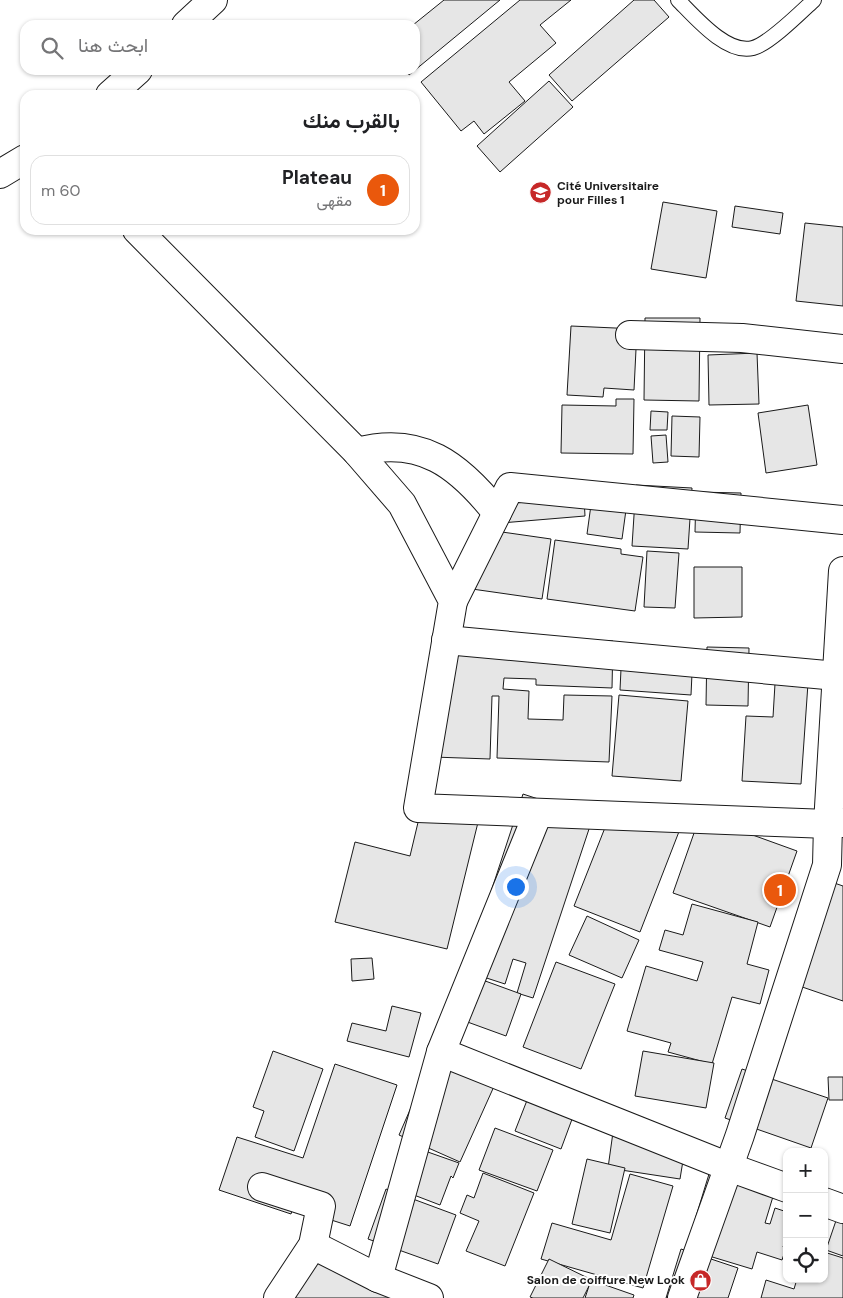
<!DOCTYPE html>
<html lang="ar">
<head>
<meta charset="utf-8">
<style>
  body { margin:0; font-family:"DM Sans",Vazirmatn,sans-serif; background:#f6f6f6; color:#202124; direction:rtl }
  .controls { position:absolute; right:15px; bottom:15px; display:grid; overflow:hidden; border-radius:10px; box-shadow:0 1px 4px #0004 }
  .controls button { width:45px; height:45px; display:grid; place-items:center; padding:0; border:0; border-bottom:1px solid #e0e0e0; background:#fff; color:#202124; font:25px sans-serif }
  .you { position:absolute; left:515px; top:886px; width:18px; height:18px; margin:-12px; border:4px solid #fff; border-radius:50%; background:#1a73e8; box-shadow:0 0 0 8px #1a73e833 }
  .badge { display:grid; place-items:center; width:32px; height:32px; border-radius:50%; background:#ea580c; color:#fff; font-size:16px; font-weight:700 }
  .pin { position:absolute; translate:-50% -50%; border:2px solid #fff; box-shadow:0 1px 5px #0006 }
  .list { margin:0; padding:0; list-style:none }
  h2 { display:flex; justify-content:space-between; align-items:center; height:65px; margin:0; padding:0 20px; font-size:21px }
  h2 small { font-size:16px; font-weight:400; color:#757577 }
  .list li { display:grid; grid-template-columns:32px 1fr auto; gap:15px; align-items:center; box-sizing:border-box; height:70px; margin:0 10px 10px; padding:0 10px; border:1px solid #e0e0e0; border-radius:15px }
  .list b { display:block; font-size:19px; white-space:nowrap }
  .list p { margin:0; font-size:16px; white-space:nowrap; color:#757577 }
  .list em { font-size:16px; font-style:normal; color:#757577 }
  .icon { flex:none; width:28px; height:28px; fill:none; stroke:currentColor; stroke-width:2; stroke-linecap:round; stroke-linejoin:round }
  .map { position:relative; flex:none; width:843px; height:1298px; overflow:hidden; direction:ltr }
  .search { position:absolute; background:#fff; box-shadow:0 1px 4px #0004; left:20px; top:20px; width:400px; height:55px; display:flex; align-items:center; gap:12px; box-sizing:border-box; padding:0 18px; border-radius:15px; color:#757577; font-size:19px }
  .panel { position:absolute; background:#fff; box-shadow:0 1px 4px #0004; left:20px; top:90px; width:400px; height:145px; border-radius:15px; direction:rtl }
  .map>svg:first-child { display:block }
  .building { fill:#e6e6e6; stroke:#1a1a1a }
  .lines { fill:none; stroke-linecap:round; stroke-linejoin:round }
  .service-casing { stroke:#1a1a1a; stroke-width:16 }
  .minor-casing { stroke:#1a1a1a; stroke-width:30 }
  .secondary-casing { stroke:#1a1a1a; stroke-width:30 }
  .service { stroke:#fff; stroke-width:14 }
  .minor { stroke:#fff; stroke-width:28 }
  .secondary { stroke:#fff; stroke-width:28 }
  .labels { text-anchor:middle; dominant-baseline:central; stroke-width:4; stroke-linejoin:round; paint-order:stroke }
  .poi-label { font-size:12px; font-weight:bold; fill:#1a1a1a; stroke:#fff; text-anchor:start }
</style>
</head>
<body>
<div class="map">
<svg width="843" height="1298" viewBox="0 0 843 1298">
  <rect width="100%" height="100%" fill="#fff"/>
  <!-- building -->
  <g class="building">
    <polygon points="444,0 500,0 409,75 405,70 415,70 415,25 413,25"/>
    <polygon points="520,0 571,0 540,25 556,43 509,82 525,101 484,134 474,121 461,131 421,82"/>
    <polygon points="634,0 654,0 669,17 572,101 549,75"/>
    <polygon points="549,81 573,107 500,172 477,146"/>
    <polygon points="663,202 717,211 706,278 651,269"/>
    <polygon points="735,206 783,213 780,234 732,227"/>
    <polygon points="805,223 843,227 843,306 796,301"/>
    <polygon points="645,318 700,318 699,401 644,400"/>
    <polygon points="571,326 637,329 634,390 604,388 603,397 567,395"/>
    <polygon points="757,353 759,404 709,405 708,355"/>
    <polygon points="616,399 634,399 633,454 561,453 562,405 616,406"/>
    <polygon points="808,405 817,465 766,473 758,413"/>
    <polygon points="651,411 668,412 667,430 650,430"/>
    <polygon points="672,416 700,417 699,457 671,456"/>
    <polygon points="666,435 668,462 653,463 651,436"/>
    <polygon points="583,480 585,516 501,523 499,486"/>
    <polygon points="594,483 629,488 622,539 587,534"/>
    <polygon points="636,485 692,488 688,549 632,546"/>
    <polygon points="696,492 741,493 740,533 695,532"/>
    <polygon points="474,528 551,539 542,599 465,588"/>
    <polygon points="555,540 621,549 621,554 643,557 635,611 547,599"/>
    <polygon points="647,551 679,553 675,608 644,607"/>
    <polygon points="694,567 742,567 742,617 694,618"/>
    <polygon points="438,635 613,641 612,688 536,685 536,679 504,678 503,689 529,691 528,719 563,720 564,695 612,696 609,762 497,758 499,696 492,696 490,759 433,757"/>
    <polygon points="707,647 749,648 748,706 706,705"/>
    <polygon points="622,648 693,652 691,695 620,690"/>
    <polygon points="776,667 809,669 801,784 742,781 746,716 773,717"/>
    <polygon points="619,695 688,701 681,781 612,776"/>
    <polygon points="425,793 482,806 447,949 335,922 355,842 410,856"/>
    <polygon points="523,794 593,817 533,998 517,993 526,963 513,959 505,984 465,971"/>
    <polygon points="610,815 680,829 640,932 574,906"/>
    <polygon points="700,816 797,851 770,927 673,893"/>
    <polygon points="814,876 843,886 843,1001 779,979"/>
    <polygon points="692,904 758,922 747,964 769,970 760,1004 732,997 712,1064 668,1052 671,1043 627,1031 646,966 697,981 703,962 659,950 665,930 683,935"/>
    <polygon points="587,916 639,940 622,978 569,955"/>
    <polygon points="372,958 374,979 352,981 351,959"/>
    <polygon points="556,962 615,984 581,1069 523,1047"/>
    <polygon points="466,974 521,994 506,1036 451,1016"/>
    <polygon points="392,1006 421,1013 409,1057 347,1041 352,1023 386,1031"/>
    <polygon points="438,1046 500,1073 460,1162 399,1135"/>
    <polygon points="273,1051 323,1069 294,1151 255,1137 264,1111 253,1107"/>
    <polygon points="643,1051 714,1063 706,1108 635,1096"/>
    <polygon points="335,1064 397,1085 350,1226 325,1218 296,1197 291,1214 219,1190 237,1137 303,1158"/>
    <polygon points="742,1069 828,1098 811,1148 725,1118"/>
    <polygon points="828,1077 843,1077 843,1100 829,1100"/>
    <polygon points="533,1085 578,1103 561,1149 515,1131"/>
    <polygon points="614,1125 687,1136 680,1179 608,1168"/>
    <polygon points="495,1128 553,1150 537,1191 479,1170"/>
    <polygon points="408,1145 459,1163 453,1178 451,1176 440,1205 393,1187"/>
    <polygon points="587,1159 625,1168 610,1233 572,1224"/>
    <polygon points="713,1161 778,1180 765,1223 770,1224 775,1208 787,1212 787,1235 783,1247 786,1248 782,1260 757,1252 752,1269 686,1249"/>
    <polygon points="483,1173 534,1193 505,1266 466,1251 479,1221 460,1213 467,1195 474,1198"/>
    <polygon points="630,1174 673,1186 643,1288 541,1259 552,1223 611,1240"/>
    <polygon points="386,1189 456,1215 438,1264 368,1239"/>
    <polygon points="843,1200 843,1256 826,1250"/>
    <polygon points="681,1249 738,1268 728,1298 666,1298"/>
    <polygon points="305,1250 400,1298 287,1298"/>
    <polygon points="824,1252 843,1258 843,1298 761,1298 766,1280 794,1289 797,1279 824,1279"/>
    <polygon points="549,1259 592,1280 583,1298 533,1298 530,1297"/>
    <polygon points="591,1280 634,1295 633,1298 585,1298"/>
  </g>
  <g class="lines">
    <defs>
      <path id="service" d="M678 0C695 17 727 55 753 48 769 44 801 12 814 0"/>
      <g id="minor">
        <polyline points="137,230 357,452 402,504 453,601 418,808 828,824 843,823"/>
        <polyline points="630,335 742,338 843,349"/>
        <path d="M357 452C421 435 459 465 497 513"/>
        <polyline points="453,601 510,487 843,520"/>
        <polyline points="446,640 837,676"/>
        <polyline points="441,1052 729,1167 787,1188"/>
        <polyline points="262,1187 321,1206 313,1245 278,1298"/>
        <polyline points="824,1202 843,1209"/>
        <polyline points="313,1245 378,1278 429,1298"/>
        <polyline points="378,1278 441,1052 538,813"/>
        <polyline points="682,1298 740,1135 827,865 828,824 843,571"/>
      </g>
      <g id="secondary">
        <polyline points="186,25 213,0"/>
        <polyline points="110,95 138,70"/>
        <polyline points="0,174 25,159"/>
      </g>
    </defs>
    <!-- service casing -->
    <use href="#service" class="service-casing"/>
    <!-- minor casing -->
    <use href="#minor" class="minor-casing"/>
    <!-- secondary casing -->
    <use href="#secondary" class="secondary-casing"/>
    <!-- service -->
    <use href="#service" class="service"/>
    <!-- minor -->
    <use href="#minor" class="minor"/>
    <!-- secondary -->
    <use href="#secondary" class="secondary"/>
  </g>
  <!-- icons -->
  <defs>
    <symbol id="university-disc" viewBox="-11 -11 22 22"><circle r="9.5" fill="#c62828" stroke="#fff"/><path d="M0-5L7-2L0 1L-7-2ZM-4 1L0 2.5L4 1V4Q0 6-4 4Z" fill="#fff"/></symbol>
    <symbol id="shop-disc" viewBox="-11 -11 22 22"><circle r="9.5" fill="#c62828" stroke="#fff"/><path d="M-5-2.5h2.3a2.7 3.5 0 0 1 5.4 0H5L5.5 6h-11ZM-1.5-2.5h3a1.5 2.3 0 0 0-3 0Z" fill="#fff"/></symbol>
  </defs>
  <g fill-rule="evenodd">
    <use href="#university-disc" x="528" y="180" width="25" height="25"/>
    <use href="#shop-disc" x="688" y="1268" width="25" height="25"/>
  </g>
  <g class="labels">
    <!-- poi labels -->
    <g class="poi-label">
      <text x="557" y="186">Cité Universitaire<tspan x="557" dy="14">pour Filles 1</tspan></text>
      <text x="685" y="1280" text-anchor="end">Salon de coiffure New Look</text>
    </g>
  </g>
</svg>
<div class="controls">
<button>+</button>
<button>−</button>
<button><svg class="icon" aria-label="locate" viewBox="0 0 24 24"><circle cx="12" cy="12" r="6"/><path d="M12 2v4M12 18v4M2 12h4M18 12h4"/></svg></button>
</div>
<div class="you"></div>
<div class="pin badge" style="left:780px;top:890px">1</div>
<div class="search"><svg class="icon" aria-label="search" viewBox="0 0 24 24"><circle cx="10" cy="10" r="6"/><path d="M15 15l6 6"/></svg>ابحث هنا</div>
<section class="panel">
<h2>بالقرب منك<small></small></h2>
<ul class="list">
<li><span class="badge">1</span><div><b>Plateau</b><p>مقهى</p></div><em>60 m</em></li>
</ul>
</section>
</div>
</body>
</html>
